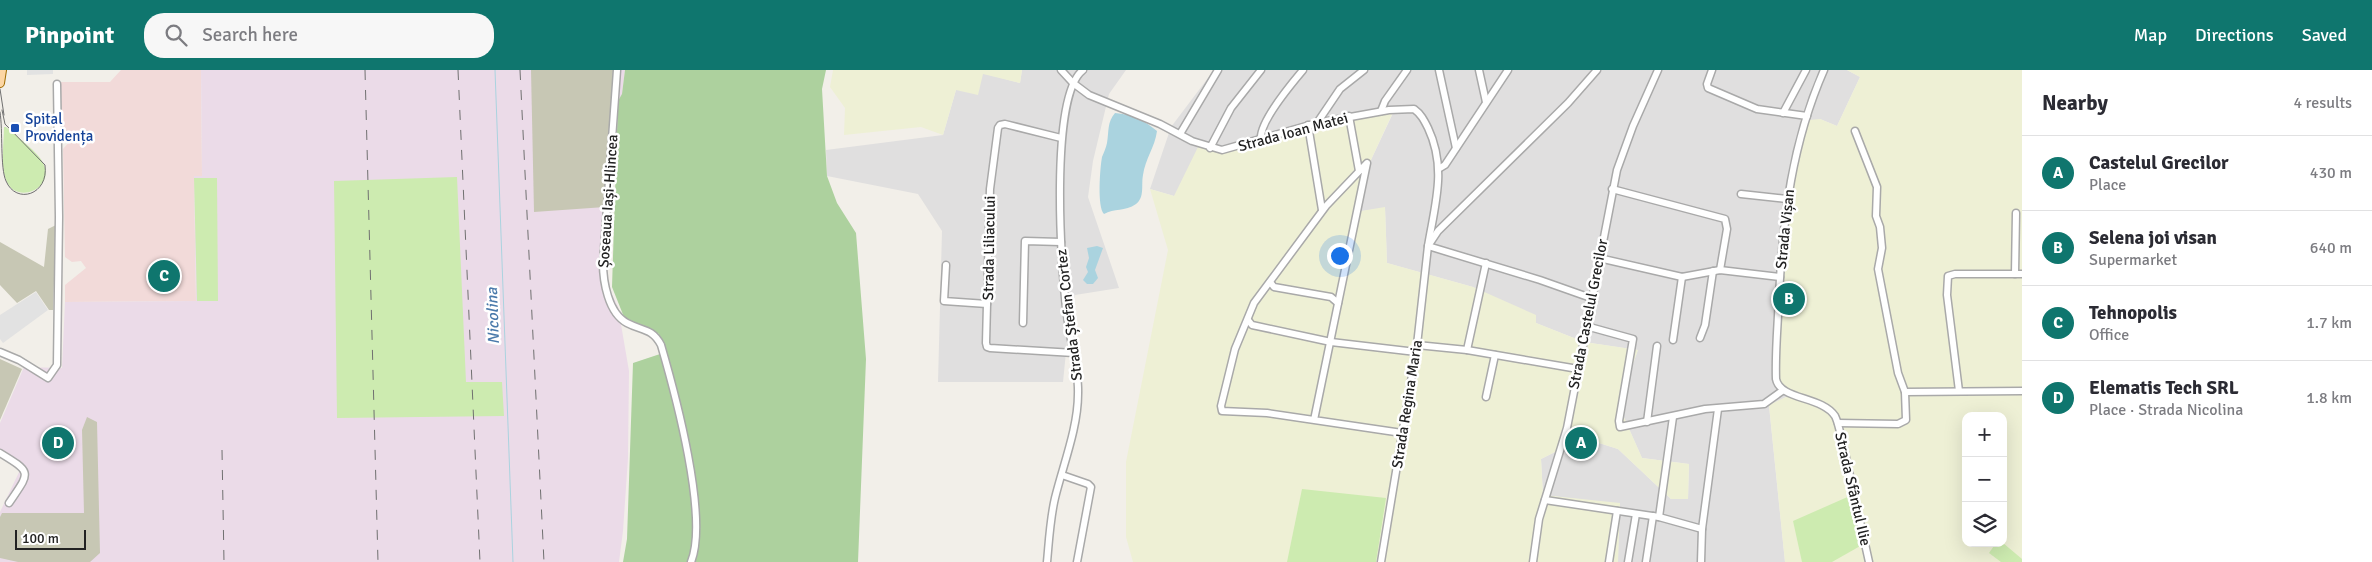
<!DOCTYPE html>
<html lang="en">
<head>
<meta charset="utf-8">
<style>
  body { margin:0; font-family:Signika,sans-serif; background:#f7f7f7; color:#2b2b33 }
  .controls { position:absolute; right:15px; bottom:15px; display:grid; overflow:hidden; border-radius:10px; box-shadow:0 5px 20px #0002 }
  .controls button { width:45px; height:45px; display:grid; place-items:center; padding:0; border:0; border-bottom:1px solid #e1e1e2; background:#fff; color:#2b2b33; font:25px sans-serif }
  .scale { position:absolute; left:15px; bottom:12px; width:71px; box-sizing:border-box; padding-left:5px; border:2px solid #222; border-top:0; font-size:14px; line-height:18px; white-space:nowrap; color:#222; -webkit-text-stroke:4px #fff; paint-order:stroke }
  .you { position:absolute; left:1339px; top:185px; width:18px; height:18px; margin:-12px; border:4px solid #fff; border-radius:50%; background:#1a73e8; box-shadow:0 0 0 8px #1a73e833 }
  .badge { display:grid; place-items:center; width:32px; height:32px; border-radius:50%; background:#0f766e; color:#fff; font-size:16px; font-weight:700 }
  .pin { position:absolute; translate:-50% -50%; border:2px solid #fff; box-shadow:0 1px 5px #0006 }
  .list { margin:0; padding:0; list-style:none }
  h2 { display:flex; justify-content:space-between; align-items:center; height:65px; margin:0; padding:0 20px; font-size:21px }
  h2 small { font-size:16px; font-weight:400; color:#7c7c81 }
  .list li { display:grid; grid-template-columns:32px 1fr auto; gap:15px; align-items:center; box-sizing:border-box; height:75px; padding:0 20px; border-top:1px solid #e1e1e2 }
  .list b { display:block; font-size:19px; white-space:nowrap }
  .list p { margin:0; font-size:16px; white-space:nowrap; color:#7c7c81 }
  .list em { font-size:16px; font-style:normal; color:#7c7c81 }
  .icon { flex:none; width:28px; height:28px; fill:none; stroke:currentColor; stroke-width:2; stroke-linecap:round; stroke-linejoin:round }
  .map { position:relative; flex:none; width:2022px; height:492px; overflow:hidden }
  header { display:flex; align-items:center; gap:30px; box-sizing:border-box; height:70px; padding:0 25px; background:#0f766e; color:#fff }
  header strong { font-size:24px }
  nav { display:flex; gap:28px; margin-inline-start:auto; font-size:18px }
  .search { width:350px; height:45px; background:#f7f7f7; display:flex; align-items:center; gap:12px; box-sizing:border-box; padding:0 18px; border-radius:20px; color:#7c7c81; font-size:19px }
  main { display:flex }
  aside { flex:1; background:#fff }
  .map>svg:first-child { display:block }
  .residential { fill:#e0dfdf }
  .commercial { fill:#f2dad9 }
  .industrial { fill:#ebdbe8 }
  .construction { fill:#c7c7b4 }
  .farmland { fill:#eef0d5; fill-rule:evenodd }
  .grass { fill:#cdebb0 }
  .forest { fill:#add19e }
  .parking { fill:#e2e2e2 }
  .water { fill:#aad3df }
  .lines { fill:none; stroke-linecap:round; stroke-linejoin:round }
  .stream { stroke:#aad3df; stroke-width:1 }
  .minor-casing { stroke:#a9a9a9; stroke-width:9 }
  .major-casing { stroke:#a06b00; stroke-width:10 }
  .minor { stroke:#fff; stroke-width:6 }
  .major { stroke:#fcd6a4; stroke-width:8 }
  .tram { stroke:#707070; stroke-width:1 }
  .rail { stroke:#707070; stroke-width:1; stroke-dasharray:10 10; stroke-linecap:butt }
  .transit-dot { fill:#1a4fb4; stroke:#fff; stroke-width:2 }
  .labels { text-anchor:middle; dominant-baseline:central; stroke-width:5; stroke-linejoin:round; paint-order:stroke }
  .transit-label { font-size:15px; fill:#164399; stroke:#fff; text-anchor:start }
  .street-label { font-size:15px; fill:#222; stroke:#fff }
  .water-label { font-size:16px; font-style:italic; fill:#4a7aab; stroke:#fff }
</style>
</head>
<body>
<header>
<strong>Pinpoint</strong>
<div class="search"><svg class="icon" aria-label="search" viewBox="0 0 24 24"><circle cx="10" cy="10" r="6"/><path d="M15 15l6 6"/></svg>Search here</div>
<nav><a>Map</a><a>Directions</a><a>Saved</a></nav>
</header>
<main>
<div class="map">
<svg width="2022" height="492" viewBox="0 0 2022 492">
  <rect width="100%" height="100%" fill="#f2efe9"/>
  <!-- residential -->
  <g class="residential">
    <polygon points="1022,0 1126,0 1109,24 1093,91 1088,127 1119,218 1075,225 1070,242 1063,312 938,312 942,161 918,124 827,106 826,80 943,65 956,20 983,3 1020,13"/>
    <polygon points="1214,0 1847,0 1860,7 1837,56 1820,49 1786,319 1788,326 1769,336 1785,492 1618,492 1619,434 1543,425 1541,389 1583,368 1618,379 1671,429 1688,429 1689,394 1642,388 1622,343 1627,310 1638,280 1584,272 1536,253 1473,217 1387,193 1385,138 1355,142 1370,92 1394,41 1174,126 1150,119 1171,57"/>
  </g>
  <!-- commercial -->
  <polygon class="commercial" points="121,0 201,0 202,106 194,106 196,231 65,232 65,215 86,198 81,191 72,192 65,187 63,79 71,70 60,56 60,12 110,12"/>
  <!-- industrial -->
  <polygon class="industrial" points="201,0 625,0 622,25 618,31 606,187 609,218 618,237 629,301 628,388 623,461 619,492 0,492 0,442 21,398 0,387 0,353 24,297 62,298 65,232 196,231 194,106 202,106"/>
  <!-- construction -->
  <g class="construction">
    <polygon points="531,0 613,0 605,137 534,142"/>
    <polygon points="56,155 53,240 49,240 36,221 17,233 0,215 0,172 44,197 48,159"/>
    <polygon points="0,289 22,299 0,350"/>
    <polygon points="87,347 97,352 100,483 90,492 18,492 0,488 0,447 2,443 84,443 82,360"/>
  </g>
  <!-- farmland -->
  <g class="farmland">
    <polygon points="833,0 1022,0 1020,13 983,4 978,25 956,20 943,65 921,57 844,65 845,38 830,17"/>
    <path d="M1847 0H2022V492H1785L1769 335 1788 326 1786 319 1779 313V225L1794 105 1809 50 1820 49 1837 56 1860 7ZM1966 346H2003V473H1966Z"/>
    <polygon points="1394,40 1370,92 1355,142 1385,137 1387,193 1473,217 1536,245 1536,253 1584,272 1638,280 1627,310 1622,343 1642,388 1689,394 1688,429 1671,429 1618,379 1583,368 1541,389 1543,425 1620,433 1618,492 1133,492 1126,467 1126,392 1168,180 1150,119 1174,126 1198,77 1222,82 1311,55"/>
  </g>
  <!-- grass -->
  <g class="grass">
    <path d="M4 57H6C16 66 40 83 44 95 54 119 17 134 7 112 0 97 4 73 4 57Z"/>
    <polygon points="457,107 466,312 502,312 504,346 337,348 334,111"/>
    <polygon points="194,108 217,108 218,231 197,231"/>
    <polygon points="1302,419 1386,428 1376,492 1287,492"/>
    <polygon points="1852,425 1862,475 1832,492 1802,492 1793,451"/>
    <polygon points="1996,473 2003,473 2022,489 2022,492 2001,492 1989,483"/>
  </g>
  <!-- forest -->
  <polygon class="forest" points="625,0 826,0 822,19 827,106 837,133 856,163 866,289 858,492 623,492 627,469 633,293 660,284 659,264 624,247 612,217 618,31 622,24"/>
  <!-- parking -->
  <g class="parking">
    <polygon points="27,0 53,0 53,4 27,5"/>
    <polygon points="36,222 48,240 3,273 0,269 0,245"/>
  </g>
  <!-- water -->
  <g class="water">
    <path d="M1115 43C1131 44 1145 51 1157 61 1155 77 1145 89 1143 105 1141 115 1145 127 1136 134 1125 142 1114 138 1104 144 1097 137 1100 98 1102 87 1104 82 1106 78 1107 73 1109 62 1107 52 1115 43Z"/>
    <polygon points="1097,176 1103,178 1095,200 1098,208 1093,214 1087,214 1083,210 1088,202 1086,197 1089,188 1087,178"/>
  </g>
  <g class="lines">
    <!-- stream -->
    <polyline class="stream" points="495,0 513,492"/>
    <defs>
      <g id="minor">
        <path d="M617 0 603 193C603 211 608 243 627 253 642 261 652 258 661 275 675 323 709 448 691 492"/>
        <path d="M1061 0 1073 13 1089 25 1160 54 1192 71 1222 80 1317 53 1389 40 1414 39C1421 44 1424 50 1428 58 1447 98 1435 134 1428 176L1540 210 1591 228"/>
        <polyline points="1439,0 1456,78"/>
        <polyline points="1479,0 1486,32"/>
        <polyline points="1712,0 1707,14 1708,18 1757,39 1807,46"/>
        <path d="M1824 0C1792 73 1783 147 1779 226 1778 253 1775 281 1776 309 1780 330 1822 326 1835 346 1838 352 1839 359 1841 365L1869 492"/>
        <polyline points="1381,41 1385,31 1407,0"/>
        <polyline points="1783,43 1806,0"/>
        <polyline points="1349,46 1359,101"/>
        <polyline points="1317,53 1340,19 1364,0"/>
        <polyline points="1308,55 1322,140"/>
        <polyline points="1180,64 1218,0"/>
        <polyline points="1061,68 1005,54 1000,55 998,58 990,119 986,273 987,277 990,278 1074,283"/>
        <path d="M1261 69C1259 52 1292 13 1303 0"/>
        <polyline points="1210,78 1231,38 1261,0"/>
        <polyline points="1440,98 1445,95 1508,0"/>
        <polyline points="1612,119 1725,149 1727,159 1720,200"/>
        <polyline points="1741,124 1787,129"/>
        <polyline points="1599,188 1682,207 1720,200 1780,207"/>
        <polyline points="946,195 944,231 987,234"/>
        <polyline points="2015,204 2016,143"/>
        <polyline points="1270,212 1274,217 1331,227 1338,233"/>
        <polyline points="1248,250 1252,255 1331,272 1416,282"/>
        <polyline points="1023,253 1025,171 1061,172"/>
        <polyline points="1586,256 1633,269 1619,351 1620,357 1705,339 1764,334 1782,321"/>
        <polyline points="1700,268 1705,255 1713,201"/>
        <polyline points="1673,270 1682,207"/>
        <polyline points="1417,275 1467,280 1486,193"/>
        <polyline points="1467,280 1578,299"/>
        <polyline points="0,282 19,290 48,308 57,295 59,147 57,14"/>
        <polyline points="1959,321 1947,225 1948,206 1955,204 2022,204"/>
        <polyline points="1905,322 2022,321"/>
        <polyline points="1486,327 1495,285"/>
        <polyline points="1314,350 1367,93 1326,136 1254,233 1235,279 1221,336 1222,341 1267,343 1402,363"/>
        <polyline points="1647,352 1657,276"/>
        <polyline points="1838,353 1898,354 1906,350 1905,322 1898,303 1878,199 1882,178 1880,157 1876,146 1877,117 1855,61"/>
        <path d="M0 383C33 403 30 402 9 433"/>
        <polyline points="1062,405 1088,414 1091,417 1077,492"/>
        <polyline points="1545,430 1659,447 1702,459"/>
        <polyline points="1659,447 1673,347"/>
        <path d="M1047 492C1049 471 1050 449 1055 428 1063 395 1078 358 1078 324 1079 298 1070 272 1067 245 1061 202 1049 26 1083 0"/>
        <polyline points="1381,492 1417,275 1428,176 1438,161 1568,33 1597,0"/>
        <polyline points="1533,492 1539,449 1567,358 1617,100 1633,56 1658,0"/>
        <polyline points="1609,492 1617,441"/>
        <polyline points="1628,492 1636,444"/>
        <polyline points="1646,492 1653,446"/>
        <polyline points="1701,492 1702,459 1718,339"/>
      </g>
      <polyline id="major" points="0,13 2,0"/>
    </defs>
    <!-- minor casing -->
    <use href="#minor" class="minor-casing"/>
    <!-- major casing -->
    <use href="#major" class="major-casing"/>
    <!-- minor -->
    <use href="#minor" class="minor"/>
    <!-- major -->
    <use href="#major" class="major"/>
    <!-- tram -->
    <g class="tram">
      <polyline points="0,19 4,45"/>
      <path d="M0 42C3 60 0 98 6 111 16 135 49 125 45 95L5 54 2 40"/>
    </g>
    <!-- rail -->
    <g class="rail">
      <polyline points="365,0 378,492"/>
      <polyline points="458,0 480,492"/>
      <polyline points="520,0 544,492"/>
      <polyline points="222,380 224,492"/>
    </g>
  </g>
  <!-- markers -->
  <rect class="transit-dot" x="10" y="53" width="10" height="10" rx="2.5"/>
  <g class="labels">
    <!-- transit labels -->
    <g class="transit-label">
      <text x="25" y="49">Spital<tspan x="25" dy="17">Providența</tspan></text>
    </g>
    <!-- street labels -->
    <g class="street-label">
      <text transform="translate(1293 62) rotate(-15)">Strada Ioan Matei</text>
      <text transform="translate(608 131) rotate(-86)">Șoseaua Iași-Hlincea</text>
      <text transform="translate(1785 159) rotate(-84)">Strada Vișan</text>
      <text transform="translate(989 178) rotate(-89)">Strada Liliacului</text>
      <text transform="translate(1588 244) rotate(-79)">Strada Castelul Grecilor</text>
      <text transform="translate(1069 245) rotate(-97)">Strada Ștefan Cortez</text>
      <text transform="translate(1407 334) rotate(-81)">Strada Regina Maria</text>
      <text transform="translate(1853 419) rotate(77)">Strada Sfântul Ilie</text>
    </g>
    <!-- water labels -->
    <g class="water-label">
      <text transform="translate(493 246) rotate(-92)">Nicolina</text>
    </g>
  </g>
</svg>
<div class="controls">
<button>+</button>
<button>−</button>
<button><svg class="icon" aria-label="layers" viewBox="0 0 24 24"><path d="M12 4l9 5-9 5-9-5zM3 14l9 5 9-5"/></svg></button>
</div>
<div class="scale">100 m</div>
<div class="you"></div>
<div class="pin badge" style="left:1581px;top:373px">A</div>
<div class="pin badge" style="left:1789px;top:229px">B</div>
<div class="pin badge" style="left:164px;top:206px">C</div>
<div class="pin badge" style="left:58px;top:373px">D</div>
</div>
<aside>
<h2>Nearby<small>4 results</small></h2>
<ul class="list">
<li><span class="badge">A</span><div><b>Castelul Grecilor</b><p>Place</p></div><em>430 m</em></li>
<li><span class="badge">B</span><div><b>Selena joi visan</b><p>Supermarket</p></div><em>640 m</em></li>
<li><span class="badge">C</span><div><b>Tehnopolis</b><p>Office</p></div><em>1.7 km</em></li>
<li><span class="badge">D</span><div><b>Elematis Tech SRL</b><p>Place · Strada Nicolina</p></div><em>1.8 km</em></li>
</ul>
</aside>
</main>
</body>
</html>
